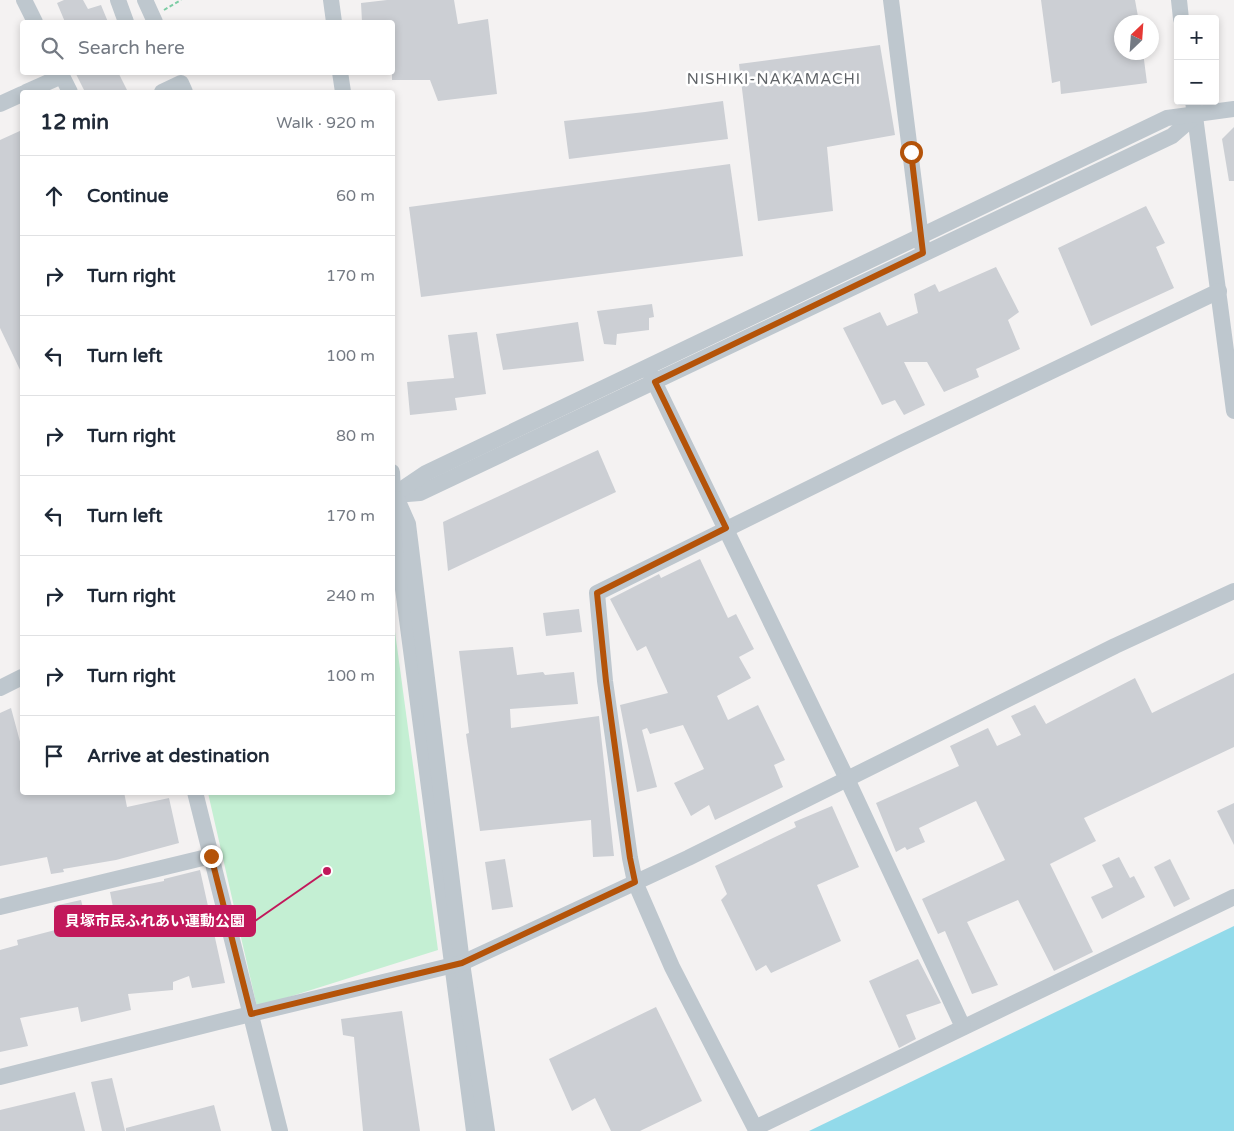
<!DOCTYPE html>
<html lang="en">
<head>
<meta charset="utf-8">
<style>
  body { margin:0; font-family:"Varela Round","Noto Sans JP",sans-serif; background:#f6f6f7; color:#1f2937 }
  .controls { position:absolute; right:15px; top:15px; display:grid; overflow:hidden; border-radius:5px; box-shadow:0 2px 8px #0003 }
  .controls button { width:45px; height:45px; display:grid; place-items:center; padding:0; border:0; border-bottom:1px solid #e0e1e3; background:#fff; color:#1f2937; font:25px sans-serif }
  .compass { position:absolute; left:1114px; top:15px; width:45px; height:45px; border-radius:50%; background:#fff; box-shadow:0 2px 8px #0003; rotate:25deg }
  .stop { position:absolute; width:15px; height:15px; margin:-11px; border:4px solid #b45309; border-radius:50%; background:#fff }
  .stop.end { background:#b45309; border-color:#fff; box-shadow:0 1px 5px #0008 }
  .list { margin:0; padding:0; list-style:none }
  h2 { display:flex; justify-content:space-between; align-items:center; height:65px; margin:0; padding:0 20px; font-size:21px }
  h2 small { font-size:16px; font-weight:400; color:#747a83 }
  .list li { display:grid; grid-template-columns:32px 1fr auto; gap:15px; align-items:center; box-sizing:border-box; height:80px; padding:0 20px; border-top:1px solid #e0e1e3 }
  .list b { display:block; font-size:19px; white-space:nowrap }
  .list em { font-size:16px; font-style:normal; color:#747a83 }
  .icon { flex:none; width:28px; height:28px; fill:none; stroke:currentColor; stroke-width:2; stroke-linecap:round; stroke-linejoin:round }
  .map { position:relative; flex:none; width:1234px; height:1131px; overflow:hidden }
  .search { position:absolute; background:#fff; box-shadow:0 2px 8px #0003; left:20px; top:20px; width:375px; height:55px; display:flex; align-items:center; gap:12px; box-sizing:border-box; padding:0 18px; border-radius:5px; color:#747a83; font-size:19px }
  .panel { position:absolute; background:#fff; box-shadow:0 2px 8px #0003; left:20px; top:90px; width:375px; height:705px; border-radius:5px }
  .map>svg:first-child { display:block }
  .green { fill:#c4efd3 }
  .water { fill:#92daea }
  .building { fill:#cccfd4 }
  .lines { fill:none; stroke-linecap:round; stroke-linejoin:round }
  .path { stroke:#7ccca3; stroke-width:2; stroke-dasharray:4 2.5; stroke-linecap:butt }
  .minor { stroke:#bec7ce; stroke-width:16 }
  .route { stroke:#b45309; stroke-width:6 }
  .labels { text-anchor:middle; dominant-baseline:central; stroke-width:5; stroke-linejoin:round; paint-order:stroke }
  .neighbourhood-label { font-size:15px; letter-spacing:1px; fill:#5f6367; stroke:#fff }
  .leader { fill:none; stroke:#c2185b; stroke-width:2 }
  .callout-dot { fill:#c2185b; stroke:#fff; stroke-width:2 }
  .callout { fill:#c2185b; stroke:#c2185b; stroke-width:2 }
  .callout-label { font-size:15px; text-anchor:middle; font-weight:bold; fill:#fff }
</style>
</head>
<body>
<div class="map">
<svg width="1234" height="1131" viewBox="0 0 1234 1131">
  <rect width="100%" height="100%" fill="#f4f2f2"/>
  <!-- green -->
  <polygon class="green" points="393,617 438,950 257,1007 208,793 392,792"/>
  <!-- water -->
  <polygon class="water" points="1234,926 1234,1131 809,1131"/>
  <!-- building -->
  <g class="building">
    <polygon points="64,0 83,0 88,9 101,5 108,22 65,22 57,3"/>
    <polygon points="387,0 454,0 458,24 488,19 497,94 438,101 430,80 392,80 392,22 362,22 361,3"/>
    <polygon points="1041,0 1135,0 1139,22 1122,22 1122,52 1143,52 1147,83 1061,94 1060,81 1052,83"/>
    <polygon points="880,45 895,135 827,147 833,211 758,221 739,64"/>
    <polygon points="75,72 118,72 128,92 85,92"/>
    <polygon points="723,101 728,139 569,159 564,121 645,112"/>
    <polygon points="1234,127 1234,181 1229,181 1222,139"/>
    <polygon points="22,130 22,374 0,328 0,140"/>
    <polygon points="730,164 743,256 421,297 409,207"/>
    <polygon points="1146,206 1165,243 1156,247 1174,288 1091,326 1058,248"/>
    <polygon points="996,267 1019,312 1008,320 1020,349 976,369 979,377 944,392 927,362 904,362 925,405 904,415 895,400 882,405 843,328 880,312 887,326 918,313 914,294 935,284 939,292"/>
    <polygon points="652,304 654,317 649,318 649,330 617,334 616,345 604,344 597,311"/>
    <polygon points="578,322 584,361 503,370 496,334"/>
    <polygon points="477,332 486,394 455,398 457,410 410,415 407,382 454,378 448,335"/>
    <polygon points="598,450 616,492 448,571 443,522"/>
    <polygon points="700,559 728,618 736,614 754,649 739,657 751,678 717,696 728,720 758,705 785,760 774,765 783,787 715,820 709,805 691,816 674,783 704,769 683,725 650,734 647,728 642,730 657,787 637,792 620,705 668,693 646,646 637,651 610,599 659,574 661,578"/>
    <polygon points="579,609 582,632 546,636 543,613"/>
    <polygon points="513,647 517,675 543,672 545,675 574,672 578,704 510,709 511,728 599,716 614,856 593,857 591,820 480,831 466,734 469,733 459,651"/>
    <polygon points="1234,673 1234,747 1084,818 1096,841 1050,864 1093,952 1054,971 1018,900 967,922 998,985 972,994 945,931 938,934 922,899 1005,860 976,801 919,828 925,842 907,850 905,847 896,852 876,803 959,766 950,746 988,728 997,746 1021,735 1011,716 1035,705 1046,724 1135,678 1152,713"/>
    <polygon points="11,708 22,749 22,792 124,792 127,807 169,798 179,843 116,860 63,869 64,872 51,874 47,857 0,866 0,713"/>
    <polygon points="1234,803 1234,845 1217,811"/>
    <polygon points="832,806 859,867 817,885 841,941 771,973 766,965 756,971 721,900 727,894 715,866 796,827 794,822"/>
    <polygon points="1119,857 1130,878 1134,876 1145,897 1102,919 1091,897 1113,887 1102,865"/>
    <polygon points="505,859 513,907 492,910 485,862"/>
    <polygon points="1170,859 1190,899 1174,907 1154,867"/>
    <polygon points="200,870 225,983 192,988 189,976 173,982 173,990 128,994 131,1010 81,1022 78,1007 20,1018 28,1046 0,1052 0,950 18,945 17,940 59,929 54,906 81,900 88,928 116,922 110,892 164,881 164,879"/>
    <polygon points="918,959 941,1003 906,1015 916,1039 899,1048 869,981"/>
    <polygon points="656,1007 702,1101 640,1131 611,1131 595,1098 572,1111 549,1059"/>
    <polygon points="402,1011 420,1131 363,1131 354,1037 343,1035 341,1019"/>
    <polygon points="112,1078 125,1131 102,1131 91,1082"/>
    <polygon points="75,1092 85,1131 0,1131 0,1110"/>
    <polygon points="214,1105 221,1131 126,1131 126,1128"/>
  </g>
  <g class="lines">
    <!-- path -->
    <polyline class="path" points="164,10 181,0"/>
    <!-- minor -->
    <g class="minor">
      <polyline points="24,0 35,22"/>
      <polyline points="118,0 126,22"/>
      <polyline points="145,0 155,22"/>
      <polyline points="331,0 334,22"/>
      <polyline points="891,0 922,246"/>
      <polyline points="1179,0 1181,19"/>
      <polyline points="60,72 70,92"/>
      <polyline points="340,72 343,92"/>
      <polyline points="26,92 62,76"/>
      <polyline points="162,92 181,83 185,92"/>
      <polyline points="1193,101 1234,411"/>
      <polyline points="0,104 22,94"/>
      <polyline points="1219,291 901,443 597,593 605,681 630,858 635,882 672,967 755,1128 1234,897"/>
      <polyline points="650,373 847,779 963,1027"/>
      <polyline points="392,472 395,528 474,1131"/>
      <polyline points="395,495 420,493 1172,136 1195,116"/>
      <polyline points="392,496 426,473 1167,118 1234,109"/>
      <polyline points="397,499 408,524 462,963 487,1131"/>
      <polyline points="0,688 22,677"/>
      <polyline points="195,792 280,1131"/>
      <polyline points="0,907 211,856"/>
      <polyline points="0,1077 218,1022 462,963 688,858 1115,646 1234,591"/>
    </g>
  </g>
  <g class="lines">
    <!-- route -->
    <polyline class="route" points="211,856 251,1014 462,963 635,882 630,858 606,681 597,593 726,528 655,382 923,253 911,152"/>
  </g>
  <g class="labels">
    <!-- neighbourhood labels -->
    <g class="neighbourhood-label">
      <text x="774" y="79">NISHIKI-NAKAMACHI</text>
    </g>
  </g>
  <!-- callouts -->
  <path class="leader" d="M327 871L255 921"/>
  <circle class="callout-dot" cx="327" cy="871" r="5"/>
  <rect class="callout" x="55" y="906" width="200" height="30" rx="5"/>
  <g class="callout-label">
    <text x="155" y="926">貝塚市民ふれあい運動公園</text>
  </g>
</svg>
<div class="controls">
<button>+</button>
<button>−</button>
</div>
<svg class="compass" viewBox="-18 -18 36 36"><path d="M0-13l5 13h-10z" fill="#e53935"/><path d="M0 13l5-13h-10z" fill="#747a83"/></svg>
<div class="stop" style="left:911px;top:152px"></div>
<div class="stop end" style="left:211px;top:856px"></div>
<div class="search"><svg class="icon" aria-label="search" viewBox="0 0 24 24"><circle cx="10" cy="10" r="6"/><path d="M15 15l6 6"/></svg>Search here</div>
<section class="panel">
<h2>12 min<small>Walk · 920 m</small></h2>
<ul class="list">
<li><svg class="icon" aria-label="ahead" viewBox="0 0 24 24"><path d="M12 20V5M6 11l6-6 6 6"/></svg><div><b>Continue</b></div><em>60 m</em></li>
<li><svg class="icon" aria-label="right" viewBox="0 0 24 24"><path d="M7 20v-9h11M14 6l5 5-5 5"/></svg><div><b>Turn right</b></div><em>170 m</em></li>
<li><svg class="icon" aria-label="left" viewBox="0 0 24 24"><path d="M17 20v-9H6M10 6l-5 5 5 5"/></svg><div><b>Turn left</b></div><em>100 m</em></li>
<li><svg class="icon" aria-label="right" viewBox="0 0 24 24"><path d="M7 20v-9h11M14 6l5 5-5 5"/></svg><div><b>Turn right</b></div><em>80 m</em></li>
<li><svg class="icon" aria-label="left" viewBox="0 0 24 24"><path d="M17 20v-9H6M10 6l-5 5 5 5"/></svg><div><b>Turn left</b></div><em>170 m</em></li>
<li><svg class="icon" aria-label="right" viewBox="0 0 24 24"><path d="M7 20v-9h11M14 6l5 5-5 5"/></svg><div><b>Turn right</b></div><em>240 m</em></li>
<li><svg class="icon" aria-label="right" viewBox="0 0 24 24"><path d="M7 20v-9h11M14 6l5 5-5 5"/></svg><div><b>Turn right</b></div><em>100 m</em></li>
<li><svg class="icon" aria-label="arrive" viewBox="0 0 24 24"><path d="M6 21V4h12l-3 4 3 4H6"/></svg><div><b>Arrive at destination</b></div></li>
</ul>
</section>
</div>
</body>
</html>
